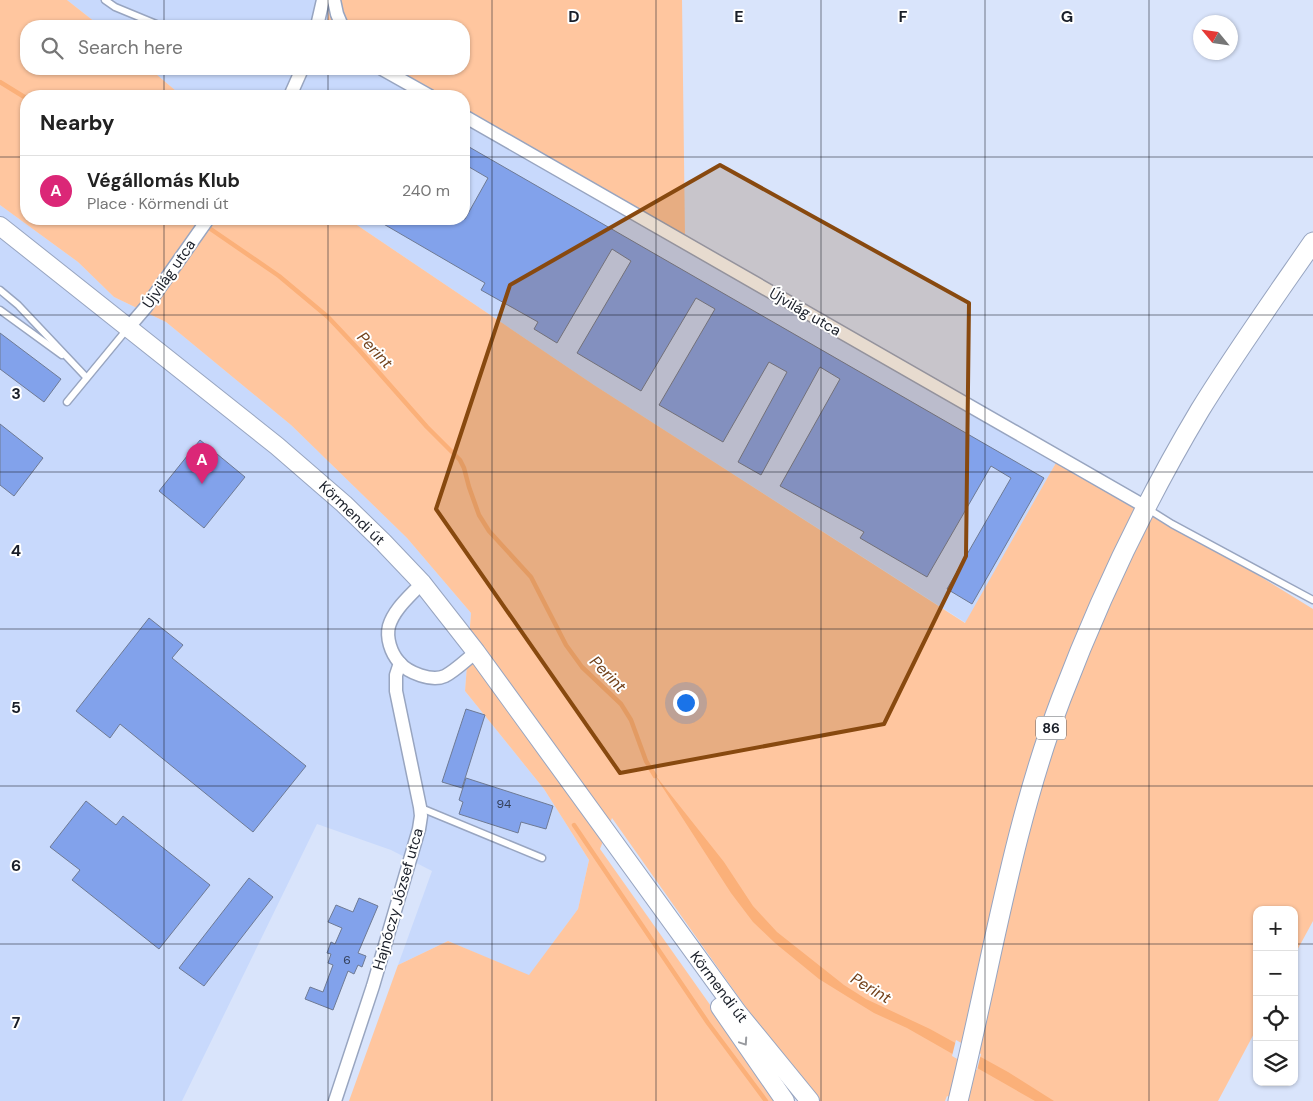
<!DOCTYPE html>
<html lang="en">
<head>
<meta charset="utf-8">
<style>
  body { margin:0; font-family:"DM Sans",sans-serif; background:#f2f2f2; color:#222 }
  .controls { position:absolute; right:15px; bottom:15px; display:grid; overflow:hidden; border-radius:10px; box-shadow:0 1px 4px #0004 }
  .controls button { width:45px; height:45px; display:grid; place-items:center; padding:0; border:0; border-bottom:1px solid #e0e0e0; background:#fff; color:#222; font:25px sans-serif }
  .compass { position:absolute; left:1193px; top:15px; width:45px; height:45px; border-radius:50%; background:#fff; box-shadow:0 1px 4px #0004; rotate:299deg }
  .you { position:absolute; left:685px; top:702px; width:18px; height:18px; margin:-12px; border:4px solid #fff; border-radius:50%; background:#1a73e8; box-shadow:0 0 0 8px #1a73e833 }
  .badge { display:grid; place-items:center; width:32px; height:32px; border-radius:50%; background:#db2777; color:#fff; font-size:16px; font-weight:700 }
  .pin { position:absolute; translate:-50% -41px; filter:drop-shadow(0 1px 2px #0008) }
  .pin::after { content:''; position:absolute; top:26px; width:18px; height:15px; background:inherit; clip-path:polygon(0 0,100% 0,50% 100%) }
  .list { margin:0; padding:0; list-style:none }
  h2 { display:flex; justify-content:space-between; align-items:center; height:65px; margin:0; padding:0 20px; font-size:21px }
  h2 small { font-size:16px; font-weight:400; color:#767676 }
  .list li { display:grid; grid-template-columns:32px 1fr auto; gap:15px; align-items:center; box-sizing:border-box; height:70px; padding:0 20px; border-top:1px solid #e0e0e0 }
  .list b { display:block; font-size:19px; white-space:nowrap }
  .list p { margin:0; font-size:16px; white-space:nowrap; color:#767676 }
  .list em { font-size:16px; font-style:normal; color:#767676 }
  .icon { flex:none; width:28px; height:28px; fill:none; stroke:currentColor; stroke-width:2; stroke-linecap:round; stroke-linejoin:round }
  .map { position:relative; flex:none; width:1313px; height:1101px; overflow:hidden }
  .search { position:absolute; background:#fff; box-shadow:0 1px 4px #0004; left:20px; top:20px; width:450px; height:55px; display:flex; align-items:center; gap:12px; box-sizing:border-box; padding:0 18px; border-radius:20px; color:#767676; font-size:19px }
  .panel { position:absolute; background:#fff; box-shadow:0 1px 4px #0004; left:20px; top:90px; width:450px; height:135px; border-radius:20px }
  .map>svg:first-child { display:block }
  .built { fill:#c8d9fc }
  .green { fill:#ffc69f }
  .water { fill:#fbb079 }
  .pier { fill:#d9e4fb }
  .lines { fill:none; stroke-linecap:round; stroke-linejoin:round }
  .stream { stroke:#fbb079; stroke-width:4.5 }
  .building { fill:#82a2eb; stroke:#6e7a94 }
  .lane-casing { stroke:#98a5c0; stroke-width:9 }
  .street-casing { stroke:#98a5c0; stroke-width:15 }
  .secondary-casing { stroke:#98a5c0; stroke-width:20 }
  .primary-casing { stroke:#98a5c0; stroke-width:21 }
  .lane { stroke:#fff; stroke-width:6 }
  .street { stroke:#fff; stroke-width:12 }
  .secondary { stroke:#fff; stroke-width:18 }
  .primary { stroke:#fff; stroke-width:19 }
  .oneway { stroke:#989a9f }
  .marked { fill:#88490f; fill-opacity:0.2; stroke:#88490f; stroke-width:4; stroke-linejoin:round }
  .grid { fill:none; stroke:#1a1f29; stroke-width:1; stroke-opacity:0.55 }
  .labels { text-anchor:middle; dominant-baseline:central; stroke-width:4; stroke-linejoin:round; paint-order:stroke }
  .number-label { font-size:12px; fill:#34405a }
  .shield { fill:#fff; stroke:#5f6269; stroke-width:1 }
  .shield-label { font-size:14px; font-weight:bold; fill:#1a1f29 }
  .street-label { font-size:15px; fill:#1a1f29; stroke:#fff }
  .water-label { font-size:16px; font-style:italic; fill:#73421b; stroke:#fff }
  .grid-label { font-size:16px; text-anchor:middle; font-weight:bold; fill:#1a1f29; stroke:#fff; stroke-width:4; stroke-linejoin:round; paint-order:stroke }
</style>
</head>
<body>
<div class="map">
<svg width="1313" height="1101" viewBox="0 0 1313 1101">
  <rect width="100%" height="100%" fill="#d9e4fb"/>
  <!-- built -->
  <g class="built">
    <polygon points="67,0 330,0 327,26 100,26"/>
    <polygon points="150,69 382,69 430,96 182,96"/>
    <polygon points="464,116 1061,454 966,623 594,385 348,219 464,219"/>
    <polygon points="0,205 78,262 114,297 166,322 291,425 407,538 471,613 465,691 544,789 589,860 578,909 529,976 448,941 398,965 432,871 391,850 317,824 182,1101 0,1101"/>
  </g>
  <!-- green -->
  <g class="green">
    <polygon points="0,0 67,0 100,26 26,26 26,69 150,69 182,96 26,96 26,219 348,219 594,385 965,623 1061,454 1313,609 1313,921 1294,956 1294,910 1257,910 1257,1028 1218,1101 958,1101 947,1096 945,1101 819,1101 776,1050 612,818 600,849 778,1101 349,1101 398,965 448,941 529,975 578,909 589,860 544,789 465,691 471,613 407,538 291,425 166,322 114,297 78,262 0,205"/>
    <polygon points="330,0 682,0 685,237 464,116 464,96 430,96 382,69 464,69 464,26 327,26"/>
  </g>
  <!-- water -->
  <polygon class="water" points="652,771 724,862 753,906 777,932 844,985 866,999 930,1029 1008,1072 1054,1101 1035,1101 907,1028 874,1013 848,997 819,979 775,943 753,922 731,893"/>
  <!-- pier -->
  <polygon class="pier" points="956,1040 981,1054 977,1070 952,1056"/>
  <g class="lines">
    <!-- stream -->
    <g class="stream">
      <polyline points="0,82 26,98"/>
      <polyline points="196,219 279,276 328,317 359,350 427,427 460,460 464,468 469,487 479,515 489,531 531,577 566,645 582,667 621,704 631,720 646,761 655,776"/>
      <polyline points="574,825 708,1023 766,1101"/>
    </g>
  </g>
  <!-- building -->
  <g class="building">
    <polygon points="464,144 1044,478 972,604 947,589 1011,478 991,466 927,577 860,538 864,532 780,486 840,379 820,367 761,475 738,462 787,372 769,362 723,442 659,405 715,309 696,298 641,391 577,353 631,261 612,249 557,343 534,329 538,322 481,290 485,283 375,219 465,219 488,178 464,164"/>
    <polygon points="0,333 61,379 44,402 0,369"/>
    <polygon points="0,424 43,458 14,496 0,485"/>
    <polygon points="200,440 245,477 204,528 159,491"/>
    <polygon points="149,618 183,645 172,658 306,766 253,832 120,724 110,738 76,711"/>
    <polygon points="466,709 485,715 462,788 442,782"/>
    <polygon points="466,778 553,806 546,829 521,822 518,833 459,814 463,802 459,800"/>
    <polygon points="86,801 116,825 123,816 210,885 159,949 72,880 80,870 50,847"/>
    <polygon points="249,878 273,897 204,986 179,968"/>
    <polygon points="359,898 378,906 358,953 366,956 362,967 358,965 354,974 348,971 333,1010 305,999 310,987 323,992 333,965 328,963 331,954 327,953 331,942 335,944 342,928 328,922 336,905 353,912"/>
  </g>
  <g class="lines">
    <defs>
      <g id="lane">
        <polyline points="105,0 115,7 161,26"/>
        <polyline points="0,290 18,305 86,377"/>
        <polyline points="0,310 62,355"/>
        <polyline points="67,402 128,328"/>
        <polyline points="1148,509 1172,524 1313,600"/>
        <polyline points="421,808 542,858"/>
      </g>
      <g id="street">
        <polyline points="334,0 337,14 342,26"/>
        <polyline points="317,26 323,0"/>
        <polyline points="382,69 430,96"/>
        <polyline points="290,96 302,69"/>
        <polyline points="464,116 1146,507"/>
        <polyline points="128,328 146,307 208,219"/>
        <path d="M422 583C410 596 394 609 389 626 386 638 391 653 399 662 408 673 432 682 445 676 456 670 466 660 476 652"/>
        <polyline points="335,1101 373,986 419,829 421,816 420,807 396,691 396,675 400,663"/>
      </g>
      <g id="secondary">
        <polyline points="0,226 277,446 344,504 383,542 422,583 476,652 738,1013 810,1101"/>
        <polyline points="720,1007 785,1101"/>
      </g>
      <path id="primary" d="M958 1101C991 967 1012 828 1061 699 1099 599 1145 502 1200 410 1235 353 1275 297 1313 242"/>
    </defs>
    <!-- lane casing -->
    <use href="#lane" class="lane-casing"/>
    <!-- street casing -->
    <use href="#street" class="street-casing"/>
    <!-- secondary casing -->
    <use href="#secondary" class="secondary-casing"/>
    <!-- primary casing -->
    <use href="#primary" class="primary-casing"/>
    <!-- lane -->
    <use href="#lane" class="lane"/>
    <!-- street -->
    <use href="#street" class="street"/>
    <!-- secondary -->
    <use href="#secondary" class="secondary"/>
    <!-- primary -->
    <use href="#primary" class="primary"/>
  </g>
  <!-- one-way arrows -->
  <defs><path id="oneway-chevron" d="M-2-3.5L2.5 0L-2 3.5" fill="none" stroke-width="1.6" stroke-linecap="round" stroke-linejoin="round" transform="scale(1.25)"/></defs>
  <use class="oneway" href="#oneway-chevron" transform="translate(744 1042) rotate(56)"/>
  <!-- marked area -->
  <path class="marked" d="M720 165 969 303 966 556 884 724 620 773 436 509 510 285Z"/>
  <!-- grid -->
  <path class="grid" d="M164 0V26M328 0V26M492 0V1101M656 0V1101M821 0V1101M985 0V1101M1149 0V1101M164 69V96M328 69V96M0 157H26M464 157H1313M164 219V1101M328 219V1101M0 315H1313M0 472H1313M0 629H1313M0 786H1313M0 944H1257M1294 944H1313"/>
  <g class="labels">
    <!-- number labels -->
    <g class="number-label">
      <text x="504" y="804">94</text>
      <text x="347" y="960">6</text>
    </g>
    <!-- shield labels -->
    <rect class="shield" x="1036" y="716.5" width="30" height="23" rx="4"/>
    <g class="shield-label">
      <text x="1051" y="728">86</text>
    </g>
    <!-- street labels -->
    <g class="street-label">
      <text transform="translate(169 274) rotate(-55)">Újvilág utca</text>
      <text transform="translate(805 312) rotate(30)">Újvilág utca</text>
      <text transform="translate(352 513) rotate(44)">Körmendi út</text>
      <text transform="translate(398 899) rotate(-74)">Hajnóczy József utca</text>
      <text transform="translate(719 987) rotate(53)">Körmendi út</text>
    </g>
    <!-- water labels -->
    <g class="water-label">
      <text transform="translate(375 350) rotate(47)">Perint</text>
      <text transform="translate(608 674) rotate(45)">Perint</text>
      <text transform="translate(871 988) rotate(31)">Perint</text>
    </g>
  </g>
  <g class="grid-label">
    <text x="574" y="22">D</text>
    <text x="739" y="22">E</text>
    <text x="903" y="22">F</text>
    <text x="1067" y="22">G</text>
    <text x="16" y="399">3</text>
    <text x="16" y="556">4</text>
    <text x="16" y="713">5</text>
    <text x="16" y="871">6</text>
    <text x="16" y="1028">7</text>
  </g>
</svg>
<div class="controls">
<button>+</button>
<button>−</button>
<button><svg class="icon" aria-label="locate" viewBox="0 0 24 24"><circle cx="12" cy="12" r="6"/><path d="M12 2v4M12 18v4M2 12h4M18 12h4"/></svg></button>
<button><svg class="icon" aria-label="layers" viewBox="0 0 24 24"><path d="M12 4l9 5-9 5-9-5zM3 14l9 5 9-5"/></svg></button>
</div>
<svg class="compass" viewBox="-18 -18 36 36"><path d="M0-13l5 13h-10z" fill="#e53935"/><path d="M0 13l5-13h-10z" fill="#767676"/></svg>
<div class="you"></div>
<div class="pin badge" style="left:202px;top:484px">A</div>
<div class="search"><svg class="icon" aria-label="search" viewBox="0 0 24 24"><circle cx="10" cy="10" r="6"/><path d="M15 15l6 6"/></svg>Search here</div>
<section class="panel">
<h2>Nearby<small></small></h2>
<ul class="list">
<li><span class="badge">A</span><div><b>Végállomás Klub</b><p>Place · Körmendi út</p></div><em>240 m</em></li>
</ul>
</section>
</div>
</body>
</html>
